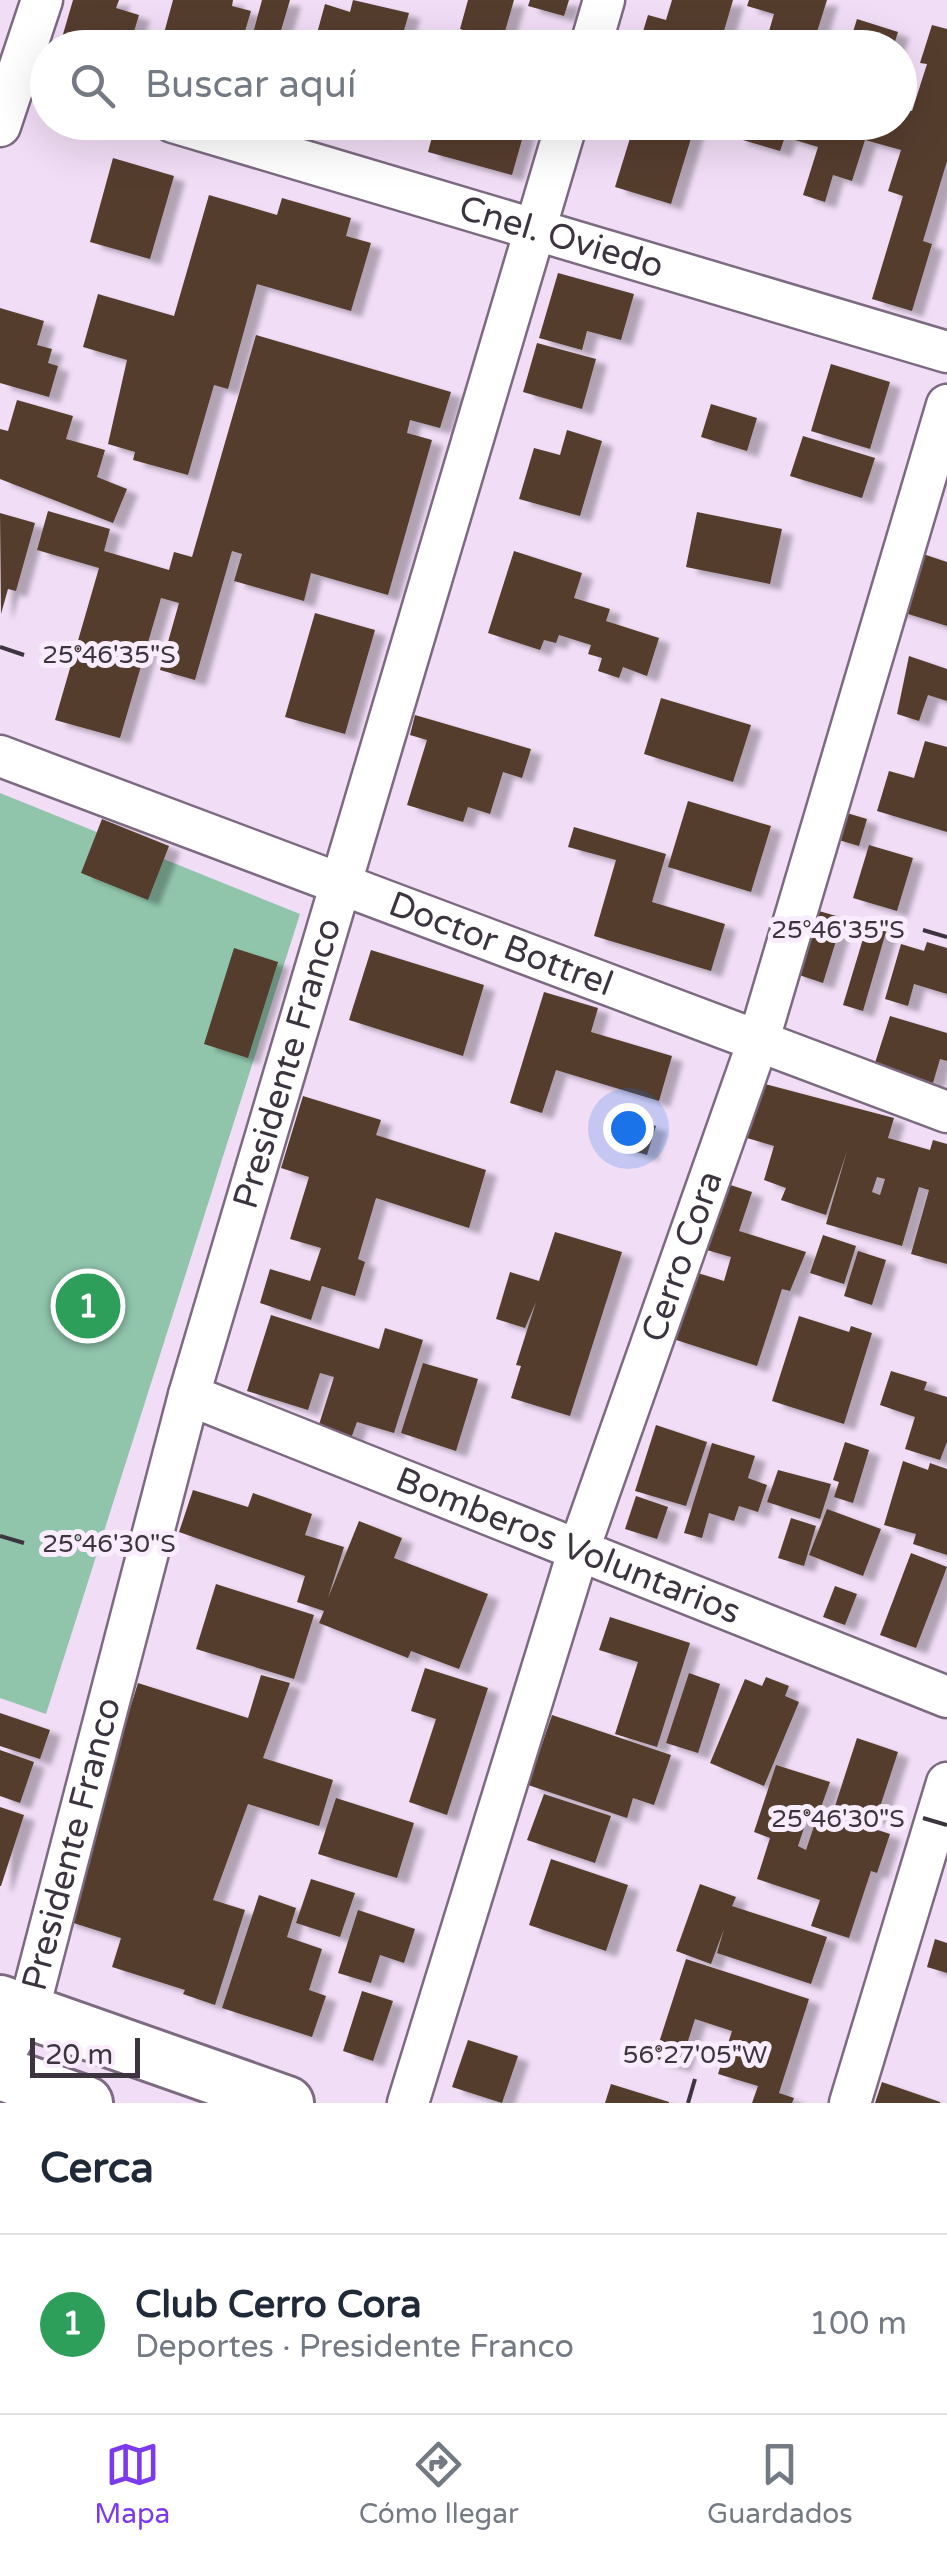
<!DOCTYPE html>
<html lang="es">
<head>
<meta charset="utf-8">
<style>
  body { margin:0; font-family:"Varela Round",sans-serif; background:#f6f6f7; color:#1f2937 }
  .scale { position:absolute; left:30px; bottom:25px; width:110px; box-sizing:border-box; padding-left:10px; border:5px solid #3c343f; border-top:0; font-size:28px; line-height:35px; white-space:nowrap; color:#3c343f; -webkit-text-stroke:8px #f9edfd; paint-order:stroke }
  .you { position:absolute; left:628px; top:1128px; width:35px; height:35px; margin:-25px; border:8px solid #fff; border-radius:50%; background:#1a73e8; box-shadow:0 0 0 15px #1a73e833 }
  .badge { display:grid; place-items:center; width:65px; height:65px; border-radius:50%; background:#7c3aed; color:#fff; font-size:32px; font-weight:700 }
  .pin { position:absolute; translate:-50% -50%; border:5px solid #fff; box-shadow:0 2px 10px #0006 }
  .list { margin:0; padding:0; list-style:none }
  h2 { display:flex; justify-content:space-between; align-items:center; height:130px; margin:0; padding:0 40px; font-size:42px }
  h2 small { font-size:32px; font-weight:400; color:#747a83 }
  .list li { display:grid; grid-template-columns:65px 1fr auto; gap:30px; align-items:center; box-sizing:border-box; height:180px; padding:0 40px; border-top:2px solid #e0e1e3 }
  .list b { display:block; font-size:38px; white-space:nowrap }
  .list p { margin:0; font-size:32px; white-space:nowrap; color:#747a83 }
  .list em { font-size:32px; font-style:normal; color:#747a83 }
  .icon { flex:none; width:55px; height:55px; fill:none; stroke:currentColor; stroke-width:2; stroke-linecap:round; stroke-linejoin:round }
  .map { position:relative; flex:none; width:947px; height:2103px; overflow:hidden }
  .search { position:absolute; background:#fff; box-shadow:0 10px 40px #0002; left:30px; right:30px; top:30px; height:110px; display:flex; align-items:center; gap:25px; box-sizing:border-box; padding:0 35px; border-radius:55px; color:#747a83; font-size:38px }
  .sheet { height:310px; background:#fff }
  nav { display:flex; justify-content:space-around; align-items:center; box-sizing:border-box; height:140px; border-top:2px solid #e0e1e3; background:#fff; font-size:28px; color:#747a83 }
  nav a { display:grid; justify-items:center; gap:5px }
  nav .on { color:#7c3aed }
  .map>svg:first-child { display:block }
  .green { fill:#90c5ac }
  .building { fill:#543d2d; fill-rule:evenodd; filter:url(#shadow) }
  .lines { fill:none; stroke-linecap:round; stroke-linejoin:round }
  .minor-casing { stroke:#7c6a81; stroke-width:45 }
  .major-casing { stroke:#7c6a81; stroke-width:58 }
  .minor { stroke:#fff; stroke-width:40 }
  .major { stroke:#fff; stroke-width:52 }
  .ticks { fill:none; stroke:#3c343f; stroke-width:4 }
  .labels { text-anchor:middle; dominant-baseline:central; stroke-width:10; stroke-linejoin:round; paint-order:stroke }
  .street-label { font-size:35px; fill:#3c343f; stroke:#f9edfd }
  .ticks-label { font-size:25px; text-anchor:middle; fill:#3c343f; stroke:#f9edfd; stroke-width:10; stroke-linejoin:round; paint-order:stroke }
</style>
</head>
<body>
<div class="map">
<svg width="947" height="2103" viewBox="0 0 947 2103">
  <defs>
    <filter id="shadow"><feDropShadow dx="11" dy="6" stdDeviation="2.5" flood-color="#0004"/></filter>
  </defs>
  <rect width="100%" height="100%" fill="#f1ddf6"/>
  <!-- green -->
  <polygon class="green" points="0,793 300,914 46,1714 0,1698"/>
  <!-- building -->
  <g class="building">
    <polygon points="73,0 119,0 116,8 139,15 129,48 59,48"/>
    <polygon points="173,0 233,0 232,6 251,11 240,48 160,48"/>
    <polygon points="262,0 290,0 277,44 252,37"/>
    <polygon points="353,0 409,13 399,48 313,48 325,4 350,12"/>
    <polygon points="468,0 514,0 502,42 460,29"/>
    <polygon points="530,0 569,0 564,16 528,6"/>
    <polygon points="672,0 733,0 719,48 638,48 648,15 666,20"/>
    <polygon points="749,0 827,0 812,48 764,48 774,14 747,6"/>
    <polygon points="857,19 898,32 893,48 848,48"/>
    <polygon points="932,25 947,29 947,161 923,241 932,244 912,311 872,299 903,196 888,191 901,150 865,140 852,181 833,175 825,202 803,195 818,147 785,137 780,151 736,138 741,122 900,122 900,107 912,111 927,64 920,63"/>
    <polygon points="350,122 378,122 376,131"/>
    <polygon points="436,122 527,122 512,175 428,152"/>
    <polygon points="635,122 696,122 671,204 615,187"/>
    <polygon points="113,158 174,176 150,259 90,242"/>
    <polygon points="209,195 277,215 282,198 351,218 346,236 371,243 351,311 257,284 228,389 214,385 188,475 133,460 135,452 108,444 127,360 83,347 98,294 174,316"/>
    <polygon points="558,273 634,294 621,340 587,331 582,350 539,338"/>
    <polygon points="0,308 44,321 37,345 52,349 48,363 58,366 49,397 0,383"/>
    <polygon points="256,335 451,392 440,428 410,420 407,433 432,440 388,595 311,573 304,601 234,581 242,554 232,551 195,680 160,670 179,603 161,598 120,738 55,720 99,568 37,550 48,511 110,529 104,551 169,570 174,552 192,557"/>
    <polygon points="537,343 596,359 582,409 523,392"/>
    <polygon points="831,364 890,382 870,449 811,431"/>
    <polygon points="17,400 73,416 66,439 105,450 97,477 127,489 113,523 0,479 0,429 8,431"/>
    <polygon points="711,404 757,418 747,451 701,437"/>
    <polygon points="567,430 602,441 580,516 519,499 534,448 560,455"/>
    <polygon points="803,436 875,458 862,498 790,476"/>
    <polygon points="697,512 782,529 770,584 686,567"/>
    <polygon points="0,513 35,523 16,591 8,589 1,614"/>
    <polygon points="911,550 947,562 947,626 892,609"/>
    <polygon points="514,551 582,573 574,598 610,609 606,621 659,638 647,676 623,667 619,678 598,671 602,658 588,654 591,645 559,635 556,643 544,640 540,650 488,633"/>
    <polygon points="315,613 375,630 345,734 285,717"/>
    <polygon points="909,656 947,669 947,701 928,695 919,721 897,714"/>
    <polygon points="661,698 751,725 733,782 644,754"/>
    <polygon points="415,715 531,749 522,778 503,772 490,814 468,807 463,822 407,805 427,740 410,735"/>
    <polygon points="925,741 947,747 947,832 877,811 889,771 914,778"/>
    <polygon points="688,801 771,826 751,892 668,867"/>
    <polygon points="840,811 867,819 859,846 832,838"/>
    <polygon points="102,819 169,846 148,900 81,873"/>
    <polygon points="574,827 666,854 652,902 725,924 711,971 594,936 616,860 568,847"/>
    <polygon points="869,845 913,858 897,911 853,898"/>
    <polygon points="812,909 843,918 823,983 793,973"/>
    <polygon points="869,919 888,925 863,1011 843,1005"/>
    <polygon points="927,942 947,948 947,994 914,984 908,1006 885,999 901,944 924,951"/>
    <polygon points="234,948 278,962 248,1058 204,1044"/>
    <polygon points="371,950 484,985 463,1056 349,1020"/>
    <polygon points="544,992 598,1008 591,1032 672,1056 659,1101 556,1070 542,1113 510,1103"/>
    <polygon points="890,1016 947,1033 947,1061 940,1059 933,1083 874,1066"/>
    <path d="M765 1084 894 1118 888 1138 930 1150 933 1140 947 1144V1264L911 1254 929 1190 919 1187 902 1246 826 1224 847 1151 826 1215 781 1200 786 1188 764 1180 774 1146 747 1138ZM877 1177 885 1179 880 1195 872 1192Z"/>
    <polygon points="303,1096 381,1120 376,1135 486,1170 469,1228 376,1198 358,1259 365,1262 355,1296 322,1286 311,1320 260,1303 270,1269 310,1281 321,1248 290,1239 309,1177 281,1168"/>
    <polygon points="624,1116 656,1126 647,1155 615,1146"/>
    <polygon points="721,1182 752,1192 739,1231 806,1252 790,1291 782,1289 757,1366 670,1338 691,1271 724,1281 731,1257 700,1248"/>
    <polygon points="555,1232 622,1252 570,1416 511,1398 521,1366 516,1365 536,1302 525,1328 496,1319 510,1272 539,1281"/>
    <polygon points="823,1235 856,1246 844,1284 810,1273"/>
    <polygon points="858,1251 886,1260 872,1305 844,1296"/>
    <polygon points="271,1315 379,1349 385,1328 423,1340 394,1433 357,1422 349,1444 316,1434 334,1377 320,1373 308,1410 247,1391"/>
    <polygon points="799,1316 849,1332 851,1326 872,1333 844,1424 772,1401"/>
    <polygon points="423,1363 478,1379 456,1451 401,1433"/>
    <polygon points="891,1371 927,1382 924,1390 947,1397 947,1442 940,1460 905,1449 915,1417 880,1405"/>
    <polygon points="656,1425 707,1442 686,1506 635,1491"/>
    <polygon points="845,1442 869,1450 853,1503 834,1497 839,1482 833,1480"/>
    <polygon points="712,1443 755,1456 748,1478 767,1485 758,1512 739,1506 734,1521 709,1513 702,1538 684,1533"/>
    <polygon points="903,1461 928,1470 930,1463 947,1469 947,1555 913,1544 916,1534 884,1525"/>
    <polygon points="778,1470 831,1484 820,1519 767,1502"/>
    <polygon points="193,1490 248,1507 253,1493 312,1514 305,1535 344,1547 328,1598 359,1521 402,1538 394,1558 488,1594 459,1669 411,1651 408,1658 319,1623 324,1611 297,1602 305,1576 179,1532"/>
    <polygon points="636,1496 668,1507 657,1539 625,1529"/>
    <polygon points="827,1509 881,1529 863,1576 809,1555"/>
    <polygon points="791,1518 816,1526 804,1566 778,1558"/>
    <polygon points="911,1553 947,1567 916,1648 880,1635"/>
    <polygon points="216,1584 314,1615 294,1679 196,1649"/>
    <polygon points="835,1586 857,1594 845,1625 823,1617"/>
    <polygon points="610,1617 690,1643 657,1747 615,1734 638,1662 599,1650"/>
    <polygon points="425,1668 488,1688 447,1815 409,1802 436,1719 411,1711"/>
    <polygon points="689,1673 720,1684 698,1753 666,1743"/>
    <polygon points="261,1675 290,1683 263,1758 333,1780 319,1826 248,1804 213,1900 245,1910 215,2005 183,1994 185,1990 112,1967 121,1938 64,1920 138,1683 248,1718"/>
    <polygon points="766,1677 789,1686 785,1696 799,1702 764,1786 710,1763 745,1679 762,1686"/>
    <polygon points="0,1713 50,1730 40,1759 0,1746"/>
    <polygon points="552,1715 671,1755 654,1805 633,1798 627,1818 528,1785"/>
    <polygon points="857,1738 898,1752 876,1819 835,1806"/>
    <polygon points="0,1750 34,1762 20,1803 0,1796"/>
    <polygon points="776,1765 830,1782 820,1810 811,1807 798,1846 806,1850 819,1811 890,1834 877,1873 871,1871 849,1938 811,1926 820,1900 757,1879 770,1838 754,1832"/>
    <polygon points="544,1794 611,1816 595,1863 527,1840"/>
    <polygon points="336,1798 414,1823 397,1878 318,1854"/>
    <polygon points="0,1807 24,1815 1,1886 0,1886"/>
    <polygon points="551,1859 628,1885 606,1951 529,1925"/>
    <polygon points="311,1879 355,1893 340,1937 296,1923"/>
    <polygon points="700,1884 736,1897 732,1906 827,1937 811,1984 717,1953 724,1929 711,1964 676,1951"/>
    <polygon points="259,1895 296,1908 287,1937 322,1949 309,1990 326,1996 312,2037 222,2008"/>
    <polygon points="358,1910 415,1929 404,1963 380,1955 371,1983 338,1973"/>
    <polygon points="935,1939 947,1943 947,1973 927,1967"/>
    <polygon points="686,1959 809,1999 779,2093 794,2098 792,2103 752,2103 758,2086 718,2074 732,2031 695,2019 680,2066 654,2058"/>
    <polygon points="362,1991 393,2001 373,2061 343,2051"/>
    <polygon points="468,2040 518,2056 502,2103 452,2087"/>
    <polygon points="882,2082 940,2102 940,2103 875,2103"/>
    <polygon points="611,2084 669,2102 669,2103 605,2103"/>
  </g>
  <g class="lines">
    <defs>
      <g id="minor">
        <polyline points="590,48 604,0"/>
        <path id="s1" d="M173 122 947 352"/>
        <polyline points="0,126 42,0"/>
        <path id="s2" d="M0 756 947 1112"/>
        <path id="s3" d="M189 1395 947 1697"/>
        <path id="s4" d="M0 2061 28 2012 189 1395 567 122"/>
        <path id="s5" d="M408 2103 579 1549 759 1039 947 405"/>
        <polyline points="850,2103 947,1783"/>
      </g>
      <g id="major">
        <polyline points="0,2002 287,2103"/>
        <polyline points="0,2073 86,2103"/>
      </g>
    </defs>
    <!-- minor casing -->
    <use href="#minor" class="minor-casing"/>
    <!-- major casing -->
    <use href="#major" class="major-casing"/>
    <!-- minor -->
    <use href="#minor" class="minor"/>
    <!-- major -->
    <use href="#major" class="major"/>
  </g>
  <!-- ticks -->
  <path class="ticks" d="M0 647 24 655M923 930 947 937M0 1536 24 1543M923 1818 947 1825M688 2103 695 2079"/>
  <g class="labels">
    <!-- street labels -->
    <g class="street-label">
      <text stroke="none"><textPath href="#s1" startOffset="405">Cnel. Oviedo</textPath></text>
      <text stroke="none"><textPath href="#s2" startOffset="535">Doctor Bottrel</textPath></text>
      <text stroke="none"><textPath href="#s4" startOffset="1040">Presidente Franco</textPath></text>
      <text stroke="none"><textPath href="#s5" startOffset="890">Cerro Cora</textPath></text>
      <text stroke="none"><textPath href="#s3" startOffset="408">Bomberos Voluntarios</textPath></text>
      <text stroke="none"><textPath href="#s4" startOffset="230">Presidente Franco</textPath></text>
    </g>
  </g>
  <g class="ticks-label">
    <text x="109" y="663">25°46'35"S</text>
    <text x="838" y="938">25°46'35"S</text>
    <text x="109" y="1552">25°46'30"S</text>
    <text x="838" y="1827">25°46'30"S</text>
    <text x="695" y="2063">56°27'05"W</text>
  </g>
</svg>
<div class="scale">20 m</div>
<div class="you"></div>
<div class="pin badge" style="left:88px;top:1306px;background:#2e9e5b">1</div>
<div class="search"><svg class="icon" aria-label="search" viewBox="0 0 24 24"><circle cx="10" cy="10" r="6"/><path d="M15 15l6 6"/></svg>Buscar aquí</div>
</div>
<section class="sheet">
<h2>Cerca<small></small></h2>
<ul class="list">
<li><span class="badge" style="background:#2e9e5b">1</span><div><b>Club Cerro Cora</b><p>Deportes · Presidente Franco</p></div><em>100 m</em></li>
</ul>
</section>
<nav>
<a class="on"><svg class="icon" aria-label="map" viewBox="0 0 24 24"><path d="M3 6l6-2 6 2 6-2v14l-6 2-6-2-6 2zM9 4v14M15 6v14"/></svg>Mapa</a>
<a><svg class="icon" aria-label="directions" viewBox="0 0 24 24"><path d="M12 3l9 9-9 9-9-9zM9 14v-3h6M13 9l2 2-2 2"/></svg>Cómo llegar</a>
<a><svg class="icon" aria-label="saved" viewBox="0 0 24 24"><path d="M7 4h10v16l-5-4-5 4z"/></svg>Guardados</a>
</nav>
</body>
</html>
